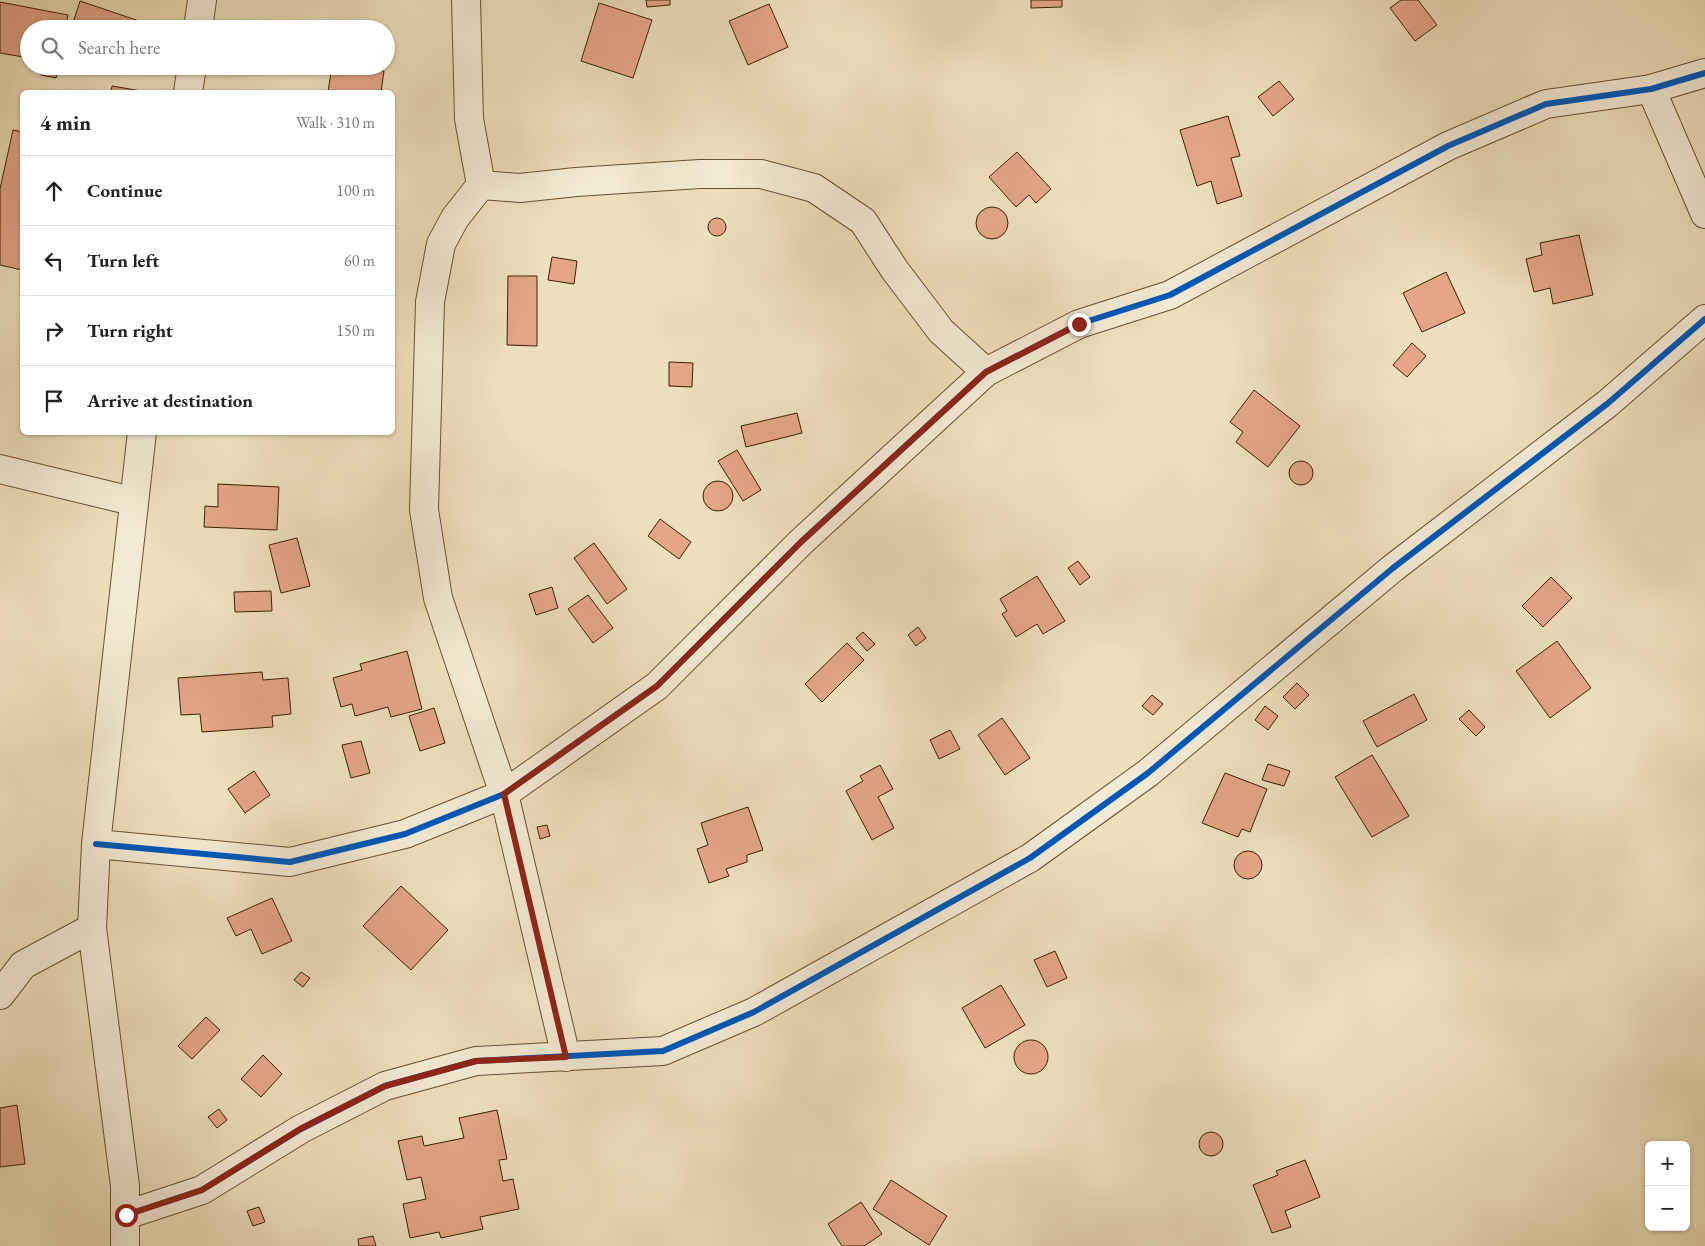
<!DOCTYPE html>
<html lang="en">
<head>
<meta charset="utf-8">
<style>
  body { margin:0; font-family:"EB Garamond",serif; background:#f6f6f6; color:#222 }
  .controls { position:absolute; right:15px; bottom:15px; display:grid; overflow:hidden; border-radius:8px; box-shadow:0 1px 4px #0004 }
  .controls button { width:45px; height:45px; display:grid; place-items:center; padding:0; border:0; border-bottom:1px solid #e0e0e0; background:#fff; color:#222; font:25px sans-serif }
  .stop { position:absolute; width:15px; height:15px; margin:-11px; border:4px solid #8f2418; border-radius:50%; background:#fff }
  .stop.end { background:#8f2418; border-color:#fff; box-shadow:0 1px 5px #0008 }
  .list { margin:0; padding:0; list-style:none }
  h2 { display:flex; justify-content:space-between; align-items:center; height:65px; margin:0; padding:0 20px; font-size:21px }
  h2 small { font-size:16px; font-weight:400; color:#767676 }
  .list li { display:grid; grid-template-columns:32px 1fr auto; gap:15px; align-items:center; box-sizing:border-box; height:70px; padding:0 20px; border-top:1px solid #e0e0e0 }
  .list b { display:block; font-size:19px; white-space:nowrap }
  .list em { font-size:16px; font-style:normal; color:#767676 }
  .icon { flex:none; width:28px; height:28px; fill:none; stroke:currentColor; stroke-width:2; stroke-linecap:round; stroke-linejoin:round }
  .map { position:relative; flex:none; width:1705px; height:1246px; overflow:hidden }
  .search { position:absolute; background:#fff; box-shadow:0 1px 4px #0004; left:20px; top:20px; width:375px; height:55px; display:flex; align-items:center; gap:12px; box-sizing:border-box; padding:0 18px; border-radius:28px; color:#767676; font-size:19px }
  .panel { position:absolute; background:#fff; box-shadow:0 1px 4px #0004; left:20px; top:90px; width:375px; height:345px; border-radius:8px }
  .map>svg:first-child { display:block }
  .building { fill:#e4a589; stroke:#3c2202 }
  .lines { fill:none; stroke-linecap:round; stroke-linejoin:round }
  .minor-casing { stroke:#685130; stroke-width:30 }
  .minor { stroke:#f3ead3; stroke-width:28 }
  .cycleway-casing { stroke:#f3ead3; stroke-width:9 }
  .cycleway { stroke:#0057b8; stroke-width:6 }
  .route { stroke:#8f2418; stroke-width:6 }
</style>
</head>
<body>
<div class="map">
<svg width="1705" height="1246" viewBox="0 0 1705 1246">
  <rect width="100%" height="100%" fill="#eddfbb"/>
  <filter id="stains"><feTurbulence type="fractalNoise" baseFrequency=".004" numOctaves="4"/><feColorMatrix values="0 0 0 0 .2 0 0 0 0 .09 0 0 0 0 .02 0 0 0 .5 -.17"/></filter>
  <radialGradient id="worn" r=".72"><stop offset=".6" stop-color="#630" stop-opacity="0"/><stop offset="1" stop-color="#630" stop-opacity=".3"/></radialGradient>
  <!-- building -->
  <g class="building">
    <polygon points="646,0 670,0 670,5 647,7"/>
    <polygon points="1031,0 1062,0 1062,7 1031,8"/>
    <polygon points="1401,0 1418,0 1437,25 1415,41 1390,8"/>
    <polygon points="80,1 142,22 140,29 79,29 72,26"/>
    <polygon points="0,2 68,15 65,29 29,29 29,58 0,53"/>
    <polygon points="599,3 652,20 633,78 581,61"/>
    <polygon points="769,4 788,47 748,65 729,21"/>
    <polygon points="43,66 58,66 56,78 41,75"/>
    <polygon points="332,66 357,66 384,71 381,92 328,92"/>
    <polygon points="1279,81 1294,99 1273,116 1258,97"/>
    <polygon points="112,86 141,91 141,92 111,92"/>
    <polygon points="1228,116 1240,156 1231,158 1242,196 1217,204 1211,181 1197,186 1180,130"/>
    <polygon points="13,130 22,132 22,270 0,265 0,189"/>
    <polygon points="1017,152 1051,189 1036,203 1029,195 1016,207 989,177"/>
    <circle cx="992" cy="223" r="16"/>
    <circle cx="717" cy="227" r="9"/>
    <polygon points="1579,235 1593,295 1553,304 1550,288 1534,292 1526,259 1542,255 1540,243"/>
    <polygon points="552,257 577,261 574,284 548,280"/>
    <polygon points="1446,272 1465,313 1422,332 1403,293"/>
    <polygon points="508,276 537,276 537,346 507,345"/>
    <polygon points="1412,343 1426,356 1407,377 1393,365"/>
    <polygon points="669,362 693,363 692,387 669,386"/>
    <polygon points="1254,390 1300,426 1268,467 1236,442 1243,432 1230,422"/>
    <polygon points="797,413 802,433 746,447 741,426"/>
    <polygon points="737,450 761,490 743,501 718,461"/>
    <circle cx="1301" cy="473" r="12"/>
    <circle cx="718" cy="496" r="15"/>
    <polygon points="218,484 279,487 277,530 204,527 205,506 218,507"/>
    <polygon points="660,519 691,542 679,559 648,536"/>
    <polygon points="297,538 310,586 281,593 269,545"/>
    <polygon points="594,543 627,589 607,604 574,558"/>
    <polygon points="1078,561 1090,577 1080,585 1068,568"/>
    <polygon points="1037,576 1065,621 1043,634 1037,624 1016,637 1002,614 1007,611 1000,599"/>
    <polygon points="1551,577 1572,598 1543,627 1522,606"/>
    <polygon points="552,587 558,608 536,615 529,594"/>
    <polygon points="271,591 272,611 235,612 234,592"/>
    <polygon points="588,595 613,628 593,643 568,609"/>
    <polygon points="918,627 926,638 916,646 908,635"/>
    <polygon points="863,632 875,644 867,651 856,638"/>
    <polygon points="1557,641 1591,688 1550,718 1516,671"/>
    <polygon points="847,643 864,660 822,702 805,684"/>
    <polygon points="407,651 422,709 391,717 388,707 355,716 352,704 341,707 333,678 362,670 360,664"/>
    <polygon points="262,672 263,680 288,678 291,714 272,716 273,727 202,732 200,714 181,715 178,678"/>
    <polygon points="1297,683 1309,695 1295,709 1283,697"/>
    <polygon points="1414,694 1427,720 1377,747 1363,721"/>
    <polygon points="1152,695 1163,704 1153,715 1142,706"/>
    <polygon points="1265,706 1278,716 1268,730 1255,720"/>
    <polygon points="434,708 445,743 420,751 409,716"/>
    <polygon points="1469,710 1485,727 1476,736 1459,719"/>
    <polygon points="1002,718 1030,758 1005,775 978,735"/>
    <polygon points="950,730 960,749 939,759 930,740"/>
    <polygon points="361,741 370,773 351,778 342,745"/>
    <polygon points="1372,755 1409,816 1372,837 1335,777"/>
    <polygon points="1268,764 1290,771 1284,786 1262,780"/>
    <polygon points="880,765 893,789 878,797 894,828 872,840 846,791 863,781 860,776"/>
    <polygon points="254,771 270,795 245,813 228,789"/>
    <polygon points="1225,773 1267,789 1250,832 1242,829 1238,837 1202,823"/>
    <polygon points="748,807 763,850 747,855 747,862 726,869 729,876 709,883 697,849 708,845 701,823"/>
    <polygon points="547,825 550,836 540,839 537,827"/>
    <circle cx="1248" cy="865" r="14"/>
    <polygon points="401,886 448,930 411,970 363,926"/>
    <polygon points="272,898 292,941 262,954 251,929 236,936 227,918"/>
    <polygon points="1055,951 1067,978 1047,987 1034,960"/>
    <polygon points="301,972 310,978 303,987 294,980"/>
    <polygon points="1001,985 1025,1025 985,1048 962,1008"/>
    <polygon points="206,1017 220,1030 192,1059 178,1046"/>
    <circle cx="1031" cy="1057" r="17"/>
    <polygon points="263,1055 282,1074 261,1097 241,1079"/>
    <polygon points="17,1105 25,1164 0,1167 0,1108"/>
    <polygon points="219,1109 227,1120 217,1128 208,1117"/>
    <polygon points="497,1110 507,1159 499,1160 503,1181 513,1179 519,1209 480,1217 483,1229 441,1238 439,1232 410,1238 403,1204 426,1199 421,1177 407,1180 398,1141 422,1136 424,1146 464,1138 459,1118"/>
    <circle cx="1211" cy="1144" r="12"/>
    <polygon points="1305,1160 1320,1197 1285,1211 1291,1227 1272,1233 1253,1185 1278,1175 1276,1171"/>
    <polygon points="891,1180 947,1216 929,1245 873,1209"/>
    <polygon points="861,1202 882,1234 864,1246 842,1246 828,1224"/>
    <polygon points="259,1207 265,1222 253,1226 247,1211"/>
    <polygon points="373,1236 376,1246 359,1246 358,1239"/>
  </g>
  <g class="lines">
    <defs>
      <g id="minor">
        <polyline points="466,0 469,119 481,185 520,188 576,182 700,174 761,174 814,188 863,221 894,269 941,331 986,372"/>
        <polyline points="198,29 202,0"/>
        <polyline points="1651,89 1705,214"/>
        <polyline points="188,92 192,66"/>
        <polyline points="481,185 455,218 441,244 430,302 424,510 438,598 504,794 566,1057"/>
        <polyline points="0,469 132,501"/>
        <polyline points="96,844 290,862 405,834 504,794 657,686 801,542 986,372 1079,324 1170,295 1448,146 1546,104 1651,89 1705,73"/>
        <polyline points="0,995 23,965 92,928"/>
        <polyline points="126,1215 202,1190 301,1129 385,1086 476,1061 663,1051 754,1012 1030,858 1148,773 1393,568 1607,404 1705,319"/>
        <polyline points="125,1246 125,1186 92,928 96,844 142,432"/>
      </g>
    </defs>
    <!-- minor casing -->
    <use href="#minor" class="minor-casing"/>
    <!-- minor -->
    <use href="#minor" class="minor"/>
    <defs>
      <g id="cycleway">
        <polyline points="96,844 290,862 405,834 504,794 657,686 801,542 986,372 1079,324 1170,295 1448,146 1546,104 1651,89 1705,73"/>
        <polyline points="126,1215 202,1190 301,1129 385,1086 476,1061 663,1051 754,1012 1030,858 1148,773 1393,568 1607,404 1705,319"/>
      </g>
    </defs>
    <!-- cycleway casing -->
    <use href="#cycleway" class="cycleway-casing"/>
    <!-- cycleway -->
    <use href="#cycleway" class="cycleway"/>
  </g>
  <g class="lines">
    <!-- route -->
    <polyline class="route" points="126,1215 202,1190 300,1129 385,1086 476,1061 566,1057 504,794 657,686 801,542 986,372 1079,324"/>
  </g>
  <rect width="100%" height="100%" filter="url(#stains)"/>
  <rect width="100%" height="100%" fill="url(#worn)"/>
</svg>
<div class="controls">
<button>+</button>
<button>−</button>
</div>
<div class="stop" style="left:126px;top:1215px"></div>
<div class="stop end" style="left:1079px;top:324px"></div>
<div class="search"><svg class="icon" aria-label="search" viewBox="0 0 24 24"><circle cx="10" cy="10" r="6"/><path d="M15 15l6 6"/></svg>Search here</div>
<section class="panel">
<h2>4 min<small>Walk · 310 m</small></h2>
<ul class="list">
<li><svg class="icon" aria-label="ahead" viewBox="0 0 24 24"><path d="M12 20V5M6 11l6-6 6 6"/></svg><div><b>Continue</b></div><em>100 m</em></li>
<li><svg class="icon" aria-label="left" viewBox="0 0 24 24"><path d="M17 20v-9H6M10 6l-5 5 5 5"/></svg><div><b>Turn left</b></div><em>60 m</em></li>
<li><svg class="icon" aria-label="right" viewBox="0 0 24 24"><path d="M7 20v-9h11M14 6l5 5-5 5"/></svg><div><b>Turn right</b></div><em>150 m</em></li>
<li><svg class="icon" aria-label="arrive" viewBox="0 0 24 24"><path d="M6 21V4h12l-3 4 3 4H6"/></svg><div><b>Arrive at destination</b></div></li>
</ul>
</section>
</div>
</body>
</html>
